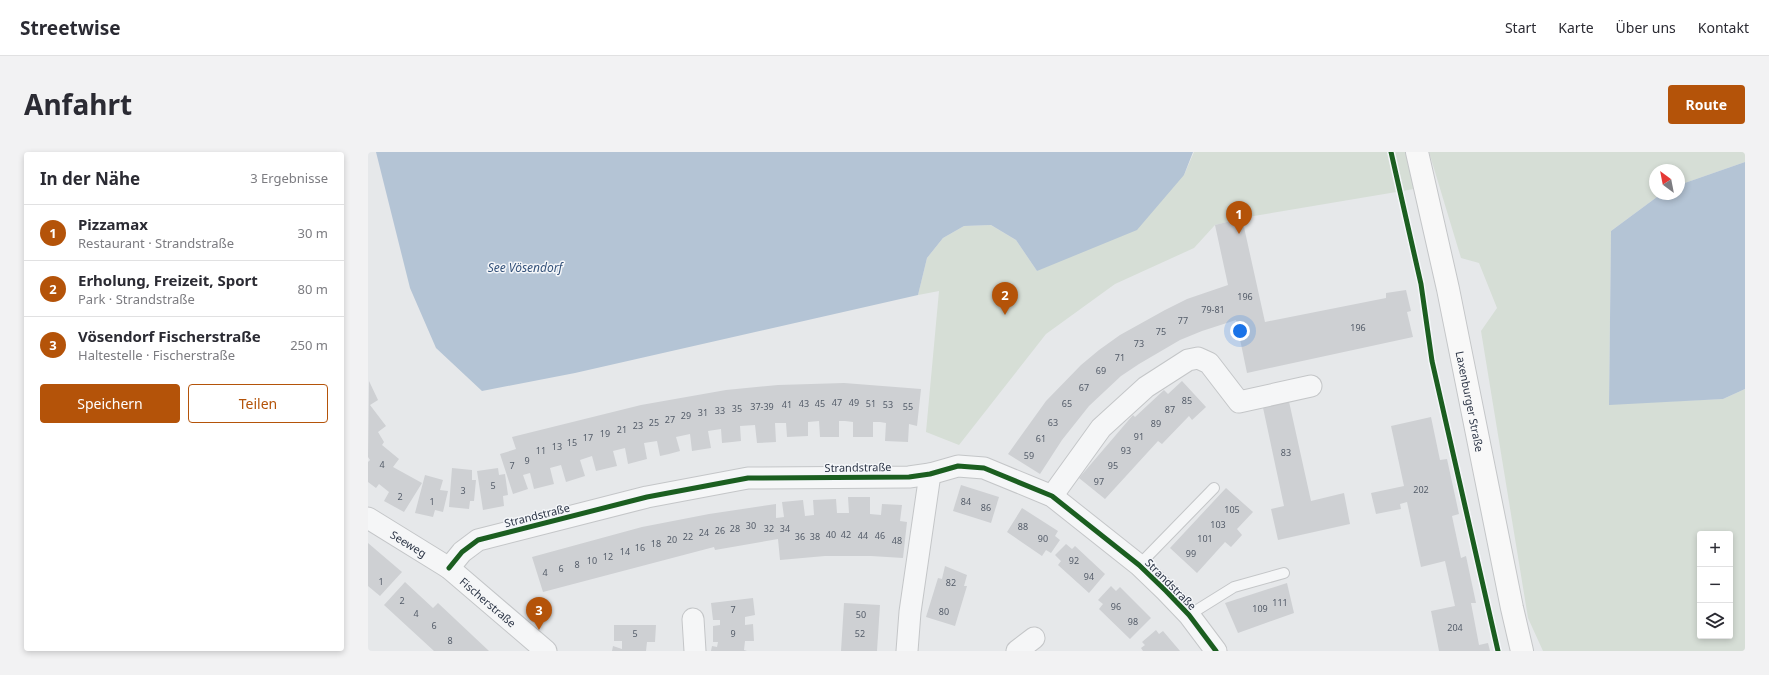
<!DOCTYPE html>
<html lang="de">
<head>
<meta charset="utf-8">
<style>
  body { margin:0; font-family:"Noto Sans",sans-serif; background:#f2f2f3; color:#2b2b33 }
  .controls { position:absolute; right:12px; bottom:12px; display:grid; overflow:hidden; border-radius:4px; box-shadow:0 2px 6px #0003 }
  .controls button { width:36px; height:36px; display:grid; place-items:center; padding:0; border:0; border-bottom:1px solid #e1e1e2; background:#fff; color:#2b2b33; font:20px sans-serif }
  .compass { position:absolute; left:1281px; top:12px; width:36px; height:36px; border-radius:50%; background:#fff; box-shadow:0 2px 6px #0003; rotate:328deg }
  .you { position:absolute; left:872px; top:179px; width:14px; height:14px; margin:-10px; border:3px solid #fff; border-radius:50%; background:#1a73e8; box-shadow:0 0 0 6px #1a73e833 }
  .badge { display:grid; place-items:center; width:26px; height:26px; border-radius:50%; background:#b45309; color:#fff; font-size:13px; font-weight:700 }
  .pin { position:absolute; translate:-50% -33px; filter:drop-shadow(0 1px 2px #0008) }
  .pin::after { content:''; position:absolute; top:21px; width:14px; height:12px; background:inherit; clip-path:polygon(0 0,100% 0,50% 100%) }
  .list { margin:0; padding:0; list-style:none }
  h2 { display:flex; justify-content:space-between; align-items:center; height:52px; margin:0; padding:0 16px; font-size:17px }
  h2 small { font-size:13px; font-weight:400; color:#7c7c81 }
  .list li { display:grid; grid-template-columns:26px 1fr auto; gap:12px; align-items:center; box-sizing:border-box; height:56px; padding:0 16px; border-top:1px solid #e1e1e2 }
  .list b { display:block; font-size:15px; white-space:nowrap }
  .list p { margin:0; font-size:13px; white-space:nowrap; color:#7c7c81 }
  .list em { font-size:13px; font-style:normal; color:#7c7c81 }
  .actions { display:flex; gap:8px; padding:12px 16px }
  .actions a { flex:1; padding:9px 0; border:1px solid #b45309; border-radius:4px; text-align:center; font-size:14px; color:#b45309 }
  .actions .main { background:#b45309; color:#fff }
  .icon { flex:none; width:22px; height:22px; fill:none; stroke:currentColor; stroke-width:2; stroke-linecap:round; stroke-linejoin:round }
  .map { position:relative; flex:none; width:1377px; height:499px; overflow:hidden; border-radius:4px }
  header { display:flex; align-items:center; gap:24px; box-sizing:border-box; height:56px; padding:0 20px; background:#fff; border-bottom:1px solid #e1e1e2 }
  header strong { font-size:19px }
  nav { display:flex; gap:22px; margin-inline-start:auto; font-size:14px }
  .intro { display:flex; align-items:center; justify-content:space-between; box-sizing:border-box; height:96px; padding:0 24px }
  h1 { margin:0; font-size:28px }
  .button { padding:10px 18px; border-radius:4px; background:#b45309; color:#fff; font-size:14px; font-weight:700 }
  main { display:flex; gap:24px; padding:0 24px }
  aside { flex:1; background:#fff; border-radius:4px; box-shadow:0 2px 6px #0003 }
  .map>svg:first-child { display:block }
  .green { fill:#d6ded6; fill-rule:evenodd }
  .water { fill:#b4c4d5 }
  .building { fill:#ced0d3 }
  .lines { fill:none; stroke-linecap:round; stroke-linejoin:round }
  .service-casing { stroke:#c4c6c8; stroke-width:12 }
  .minor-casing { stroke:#c4c6c8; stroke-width:23 }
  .secondary-casing { stroke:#c4c6c8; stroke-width:24 }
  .service { stroke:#f5f6f7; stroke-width:10 }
  .minor { stroke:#f5f6f7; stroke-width:21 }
  .secondary { stroke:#f8f8f8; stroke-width:22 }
  .cycleway-casing { stroke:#f4f6f9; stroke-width:8 }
  .cycleway { stroke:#1b5e20; stroke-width:5 }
  .labels { text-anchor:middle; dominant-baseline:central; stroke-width:3; stroke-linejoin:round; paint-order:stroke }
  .number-label { font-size:9px; fill:#545c69 }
  .street-label { font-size:11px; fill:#2b3445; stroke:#f4f6f9 }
  .water-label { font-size:12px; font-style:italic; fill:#34527a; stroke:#f4f6f9 }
</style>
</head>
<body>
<header>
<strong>Streetwise</strong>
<nav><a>Start</a><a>Karte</a><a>Über uns</a><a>Kontakt</a></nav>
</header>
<div class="intro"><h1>Anfahrt</h1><a class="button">Route</a></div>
<main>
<aside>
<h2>In der Nähe<small>3 Ergebnisse</small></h2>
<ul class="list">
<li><span class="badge">1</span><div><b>Pizzamax</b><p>Restaurant · Strandstraße</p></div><em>30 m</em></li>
<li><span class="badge">2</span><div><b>Erholung, Freizeit, Sport</b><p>Park · Strandstraße</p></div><em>80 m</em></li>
<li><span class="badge">3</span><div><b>Vösendorf Fischerstraße</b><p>Haltestelle · Fischerstraße</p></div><em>250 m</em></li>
</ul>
<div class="actions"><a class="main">Speichern</a><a>Teilen</a></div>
</aside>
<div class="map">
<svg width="1377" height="499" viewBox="0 0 1377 499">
  <rect width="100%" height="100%" fill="#e6e8ea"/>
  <!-- green -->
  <g class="green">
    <polygon points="826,0 1048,0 1058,35 874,66 847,73 826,96 747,132 678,182 591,293 558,280 571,139 550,143 559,106 575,86 596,74 623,73 648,88 669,119 816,23"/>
    <path d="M1061 0H1377V10L1311 33V18H1287V42H1293L1243 79 1241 252 1355 247 1377 237V499H1175L1160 466 1113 179 1129 156 1111 111 1093 106ZM1332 382H1362V484H1332Z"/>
  </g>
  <!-- water -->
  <g class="water">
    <polygon points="8,0 825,0 816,23 769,78 669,119 648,88 623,73 596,74 575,86 559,106 550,143 207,221 114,239 68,196 42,136"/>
    <polygon points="1377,10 1377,237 1355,247 1241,253 1243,79 1293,42 1311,42 1311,33"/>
  </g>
  <!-- building -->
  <g class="building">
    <polygon points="874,66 897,170 1018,146 1018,141 1038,138 1043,159 1039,160 1045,185 879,221 868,168 834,179 812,188 771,212 753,224 721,254 694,288 672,322 640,302 678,249 713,213 731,198 752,183 797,158 819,147 860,133 847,73"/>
    <polygon points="1,229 10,248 2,253 18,274 10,280 16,290 14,293 31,307 25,315 54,331 36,360 16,349 21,340 11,332 8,336 0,330 0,310 2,308 0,305"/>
    <polygon points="814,229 838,255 824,268 821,264 794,292 790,289 737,347 711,326 765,263 767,265 796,238 800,242"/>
    <polygon points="476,231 553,237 549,274 541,272 540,290 517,289 518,271 512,270 505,270 505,285 485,285 485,270 477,269 471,269 471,285 452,285 451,269 440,270 440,284 419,285 418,271 407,271 408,290 389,291 387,273 372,274 373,289 364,290 354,291 353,277 340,279 343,296 324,299 322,282 308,285 312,299 301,302 292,304 289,289 276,291 279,307 260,312 257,296 245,299 249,314 228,319 224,304 212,308 217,324 198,330 193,313 182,316 186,332 166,337 162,321 155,323 160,337 145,342 132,302 148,297 144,285 273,253 358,238 410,233"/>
    <polygon points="920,245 943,349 976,341 982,372 910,388 903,357 916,354 894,251"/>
    <polygon points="1063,265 1072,308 1079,307 1091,362 1084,364 1093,406 1098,404 1108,451 1103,451 1111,493 1120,491 1122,499 1071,499 1063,459 1087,454 1077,409 1053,415 1039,350 1032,352 1033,357 1008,362 1003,341 1036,334 1023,274"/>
    <polygon points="84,316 104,318 104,328 108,328 106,349 102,349 101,357 81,355"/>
    <polygon points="130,316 131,323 137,322 140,343 135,344 136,354 115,358 109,319"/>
    <polygon points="57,323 75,328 72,338 80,339 75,360 67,358 65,365 47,361"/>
    <polygon points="593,333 631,345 623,371 585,359"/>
    <polygon points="858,336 885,360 869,377 874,383 863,395 857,390 829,421 802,396"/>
    <polygon points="480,345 502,345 502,362 513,363 514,352 534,353 532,369 539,370 535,406 503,404 457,404 412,408 410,387 347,398 346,395 175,440 164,405 274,375 341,362 408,352 408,366 416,365 414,350 435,348 437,364 446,363 445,348 468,347 469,361 481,361"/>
    <polygon points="654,356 690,379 687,384 692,388 683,401 678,398 674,404 639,380"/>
    <polygon points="0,391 34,420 12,444 0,434"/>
    <polygon points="698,392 704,397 707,394 737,422 721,441 690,413 693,409 687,403"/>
    <polygon points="577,414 599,423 596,434 599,434 587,474 558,465 570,426 574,427"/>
    <polygon points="37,430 65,456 70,451 121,499 66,499 16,453"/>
    <polygon points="919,431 926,461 870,481 857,451"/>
    <polygon points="743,434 748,439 752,435 783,466 762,487 731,457 735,452 730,448"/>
    <polygon points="385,446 387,463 377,465 377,473 385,472 386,489 377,489 376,498 379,499 343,499 344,494 349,495 350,490 345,490 345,474 352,473 352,468 345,468 343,451"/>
    <polygon points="476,451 512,453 509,499 473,499"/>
    <polygon points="246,473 288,473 287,490 279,490 278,499 244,499 245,494 254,497 254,489 246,489"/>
    <polygon points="788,478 791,482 795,479 812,499 775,499 773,496 777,493 774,490"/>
  </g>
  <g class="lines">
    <defs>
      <g id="service">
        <polyline points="771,413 846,336"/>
        <polyline points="821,463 866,435 916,421"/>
      </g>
      <g id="minor">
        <polyline points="684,344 733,276 778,235 820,208 830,206 841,211 871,250 943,234"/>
        <path id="s1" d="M0 366 81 416 178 499"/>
        <polyline points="81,416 94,400 110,388 279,345 380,326 541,325 562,322 590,314 616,316 684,344 771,413 798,439 821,463 848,499"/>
        <polyline points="325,467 327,499"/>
        <polyline points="539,499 542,460 562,322"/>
        <polyline points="649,499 666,486"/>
      </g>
      <g id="secondary">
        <path id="s2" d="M1049 0 1080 137 1144 456 1154 499"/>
      </g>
    </defs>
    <!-- service casing -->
    <use href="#service" class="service-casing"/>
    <!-- minor casing -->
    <use href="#minor" class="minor-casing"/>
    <!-- secondary casing -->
    <use href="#secondary" class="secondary-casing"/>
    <!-- service -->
    <use href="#service" class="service"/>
    <!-- minor -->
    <use href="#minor" class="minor"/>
    <!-- secondary -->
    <use href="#secondary" class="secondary"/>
    <defs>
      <g id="cycleway">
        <polyline points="1023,0 1053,132 1064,209 1130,499"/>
        <polyline points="81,416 94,400 110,388 279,345 380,326 541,325 562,322 590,314 616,316 684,344 771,413 798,439 821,463 848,499"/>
      </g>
    </defs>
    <!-- cycleway casing -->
    <use href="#cycleway" class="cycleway-casing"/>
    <!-- cycleway -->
    <use href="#cycleway" class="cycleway"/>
  </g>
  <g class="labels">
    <!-- number labels -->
    <g class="number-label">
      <text x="877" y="144">196</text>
      <text x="845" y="157">79-81</text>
      <text x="815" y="168">77</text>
      <text x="990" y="175">196</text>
      <text x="793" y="179">75</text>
      <text x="771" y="191">73</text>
      <text x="752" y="205">71</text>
      <text x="733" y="218">69</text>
      <text x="716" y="235">67</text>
      <text x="819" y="248">85</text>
      <text x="469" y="250">47</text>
      <text x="486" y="250">49</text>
      <text x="436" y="251">43</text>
      <text x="452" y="251">45</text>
      <text x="503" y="251">51</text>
      <text x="699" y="251">65</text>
      <text x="419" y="252">41</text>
      <text x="520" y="252">53</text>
      <text x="394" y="254">37-39</text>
      <text x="540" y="254">55</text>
      <text x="369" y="256">35</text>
      <text x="802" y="257">87</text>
      <text x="352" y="258">33</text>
      <text x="335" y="260">31</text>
      <text x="318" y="263">29</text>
      <text x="302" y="267">27</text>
      <text x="286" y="270">25</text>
      <text x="685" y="270">63</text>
      <text x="788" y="271">89</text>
      <text x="270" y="273">23</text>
      <text x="254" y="277">21</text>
      <text x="237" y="281">19</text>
      <text x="771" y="284">91</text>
      <text x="220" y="285">17</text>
      <text x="673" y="286">61</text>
      <text x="204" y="290">15</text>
      <text x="189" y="294">13</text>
      <text x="173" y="298">11</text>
      <text x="758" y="298">93</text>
      <text x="918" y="300">83</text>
      <text x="661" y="303">59</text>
      <text x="159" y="308">9</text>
      <text x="14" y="312">4</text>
      <text x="144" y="313">7</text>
      <text x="745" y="313">95</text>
      <text x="731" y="329">97</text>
      <text x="125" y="333">5</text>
      <text x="1053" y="337">202</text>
      <text x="95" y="338">3</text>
      <text x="32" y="344">2</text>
      <text x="64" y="349">1</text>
      <text x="598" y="349">84</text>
      <text x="618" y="355">86</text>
      <text x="864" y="357">105</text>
      <text x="850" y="372">103</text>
      <text x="383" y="373">30</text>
      <text x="655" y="374">88</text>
      <text x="367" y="376">28</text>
      <text x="401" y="376">32</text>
      <text x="417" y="376">34</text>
      <text x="352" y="378">26</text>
      <text x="336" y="380">24</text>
      <text x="463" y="382">40</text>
      <text x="478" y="382">42</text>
      <text x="495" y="383">44</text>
      <text x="512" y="383">46</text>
      <text x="320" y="384">22</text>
      <text x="432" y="384">36</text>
      <text x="447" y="384">38</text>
      <text x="675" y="386">90</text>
      <text x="837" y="386">101</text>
      <text x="304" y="387">20</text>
      <text x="529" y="388">48</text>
      <text x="288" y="391">18</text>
      <text x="272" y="395">16</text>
      <text x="257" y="399">14</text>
      <text x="823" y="401">99</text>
      <text x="240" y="404">12</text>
      <text x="224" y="408">10</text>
      <text x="706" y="408">92</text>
      <text x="209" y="412">8</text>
      <text x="193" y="416">6</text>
      <text x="177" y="420">4</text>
      <text x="721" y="424">94</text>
      <text x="13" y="429">1</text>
      <text x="583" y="430">82</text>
      <text x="34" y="448">2</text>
      <text x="912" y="450">111</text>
      <text x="748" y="454">96</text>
      <text x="892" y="456">109</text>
      <text x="365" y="457">7</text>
      <text x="576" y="459">80</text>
      <text x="48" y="461">4</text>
      <text x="493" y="462">50</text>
      <text x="765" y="469">98</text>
      <text x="66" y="473">6</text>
      <text x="1087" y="475">204</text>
      <text x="267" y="481">5</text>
      <text x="365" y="481">9</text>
      <text x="492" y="481">52</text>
      <text x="82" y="488">8</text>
    </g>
    <!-- street labels -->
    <g class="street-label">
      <text stroke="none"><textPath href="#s2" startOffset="255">Laxenburger Straße</textPath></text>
      <text transform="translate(490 315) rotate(-1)">Strandstraße</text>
      <text transform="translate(169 363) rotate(-14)">Strandstraße</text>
      <text stroke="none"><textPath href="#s1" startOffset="48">Seeweg</textPath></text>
      <text transform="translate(803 432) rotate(45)">Strandstraße</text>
      <text stroke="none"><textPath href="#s1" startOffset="147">Fischerstraße</textPath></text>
    </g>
    <!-- water labels -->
    <g class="water-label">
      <text x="157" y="115">See Vösendorf</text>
    </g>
  </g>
</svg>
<div class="controls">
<button>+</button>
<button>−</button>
<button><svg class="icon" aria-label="layers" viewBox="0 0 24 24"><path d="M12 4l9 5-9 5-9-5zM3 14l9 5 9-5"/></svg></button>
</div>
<svg class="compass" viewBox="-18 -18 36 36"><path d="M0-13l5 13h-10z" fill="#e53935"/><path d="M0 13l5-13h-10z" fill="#7c7c81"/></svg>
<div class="you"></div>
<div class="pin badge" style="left:871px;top:82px">1</div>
<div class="pin badge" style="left:637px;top:163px">2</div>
<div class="pin badge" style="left:171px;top:478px">3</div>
</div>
</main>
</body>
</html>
